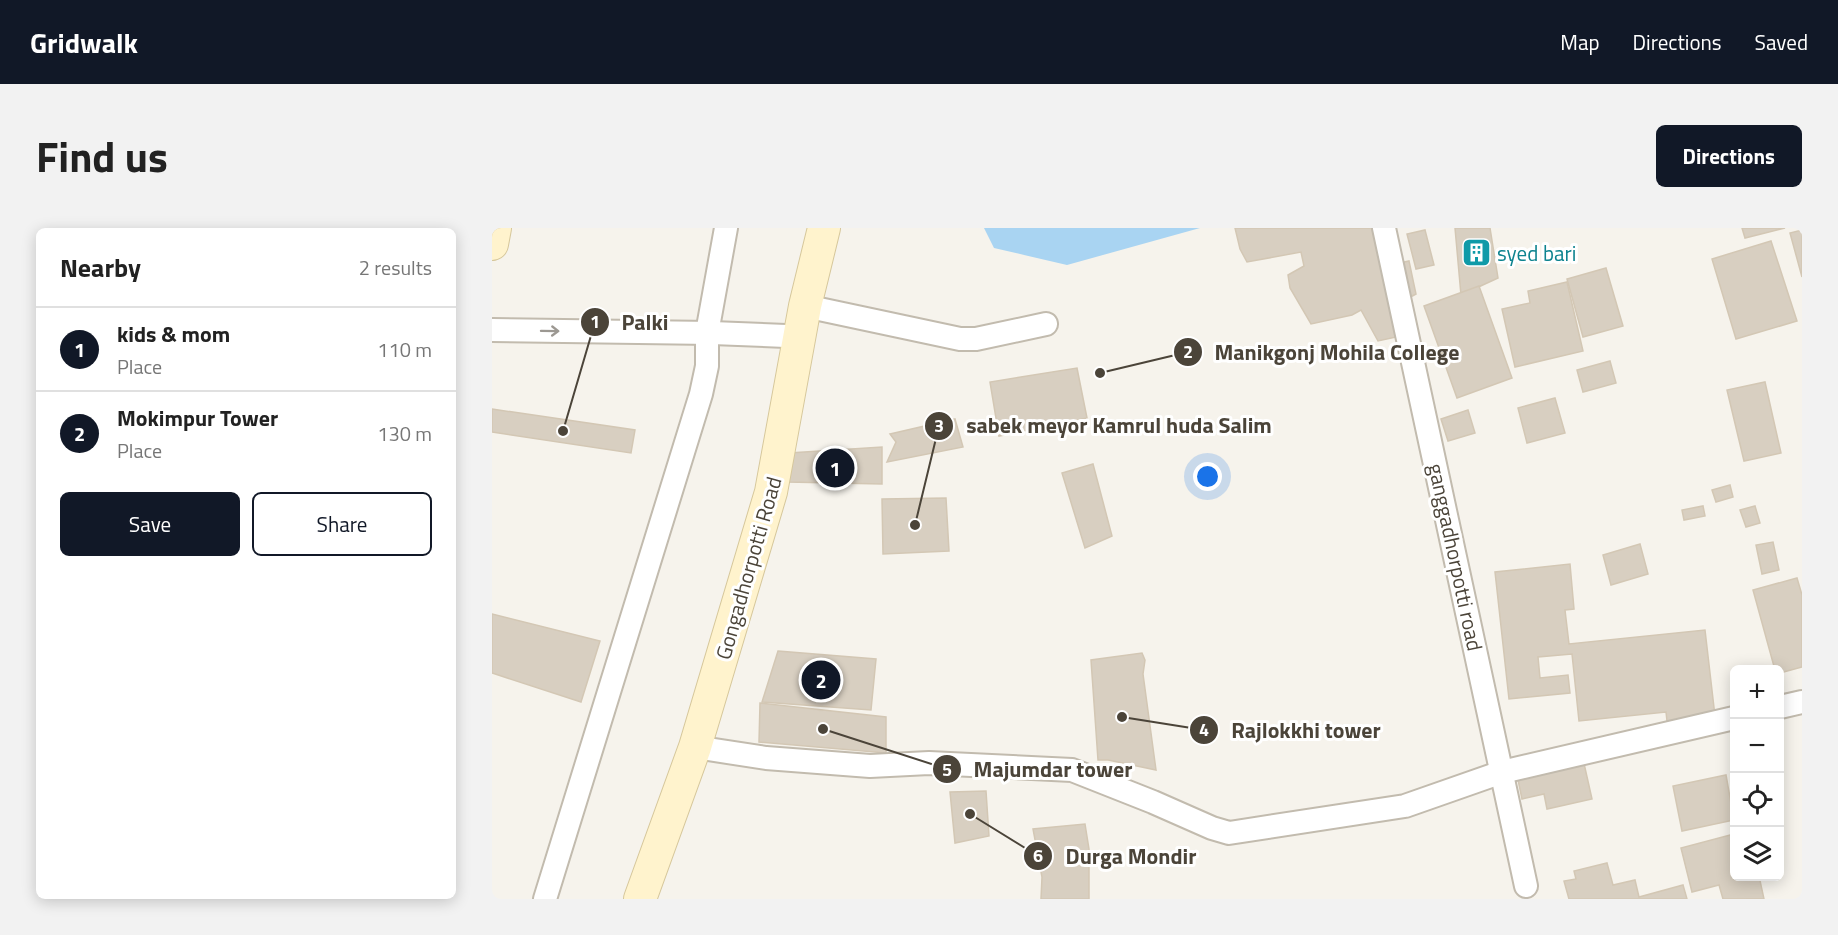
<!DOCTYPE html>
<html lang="en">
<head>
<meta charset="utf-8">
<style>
  body { margin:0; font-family:"Titillium Web",sans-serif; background:#f2f2f2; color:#222 }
  .controls { position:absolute; right:18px; bottom:18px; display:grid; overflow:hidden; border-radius:9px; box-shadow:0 3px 15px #0003 }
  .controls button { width:54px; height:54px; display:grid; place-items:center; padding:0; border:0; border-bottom:2px solid #e0e0e0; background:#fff; color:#222; font:30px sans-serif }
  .you { position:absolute; left:716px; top:249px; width:21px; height:21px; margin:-15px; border:4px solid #fff; border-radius:50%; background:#1a73e8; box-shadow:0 0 0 9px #1a73e833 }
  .badge { display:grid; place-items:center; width:39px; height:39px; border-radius:50%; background:#111827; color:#fff; font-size:20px; font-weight:700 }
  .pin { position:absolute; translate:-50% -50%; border:3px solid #fff; box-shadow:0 2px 6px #0006 }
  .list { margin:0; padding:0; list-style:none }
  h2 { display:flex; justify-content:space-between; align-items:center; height:78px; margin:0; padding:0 24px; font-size:26px }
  h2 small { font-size:20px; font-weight:400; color:#767676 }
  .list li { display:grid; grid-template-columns:39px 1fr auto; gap:18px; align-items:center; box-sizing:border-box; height:84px; padding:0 24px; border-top:2px solid #e0e0e0 }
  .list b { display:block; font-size:22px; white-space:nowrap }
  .list p { margin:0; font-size:20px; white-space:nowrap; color:#767676 }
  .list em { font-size:20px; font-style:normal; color:#767676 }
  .actions { display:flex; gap:12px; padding:18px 24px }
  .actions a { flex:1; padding:14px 0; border:2px solid #111827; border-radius:9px; text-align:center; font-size:21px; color:#111827 }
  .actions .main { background:#111827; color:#fff }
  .icon { flex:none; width:33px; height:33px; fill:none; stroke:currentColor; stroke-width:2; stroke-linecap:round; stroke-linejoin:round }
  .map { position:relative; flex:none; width:1310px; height:671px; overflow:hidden; border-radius:9px }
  header { display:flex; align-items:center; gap:36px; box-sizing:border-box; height:84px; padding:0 30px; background:#111827; color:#fff }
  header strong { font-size:28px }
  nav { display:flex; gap:33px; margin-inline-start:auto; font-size:21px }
  .intro { display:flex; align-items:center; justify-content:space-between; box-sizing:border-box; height:144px; padding:0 36px }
  h1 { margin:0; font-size:42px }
  .button { padding:15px 27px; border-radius:9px; background:#111827; color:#fff; font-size:21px; font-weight:700 }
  main { display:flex; gap:36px; padding:0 36px }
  aside { flex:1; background:#fff; border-radius:9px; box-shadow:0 3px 15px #0003 }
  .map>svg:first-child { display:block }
  .water { fill:#a9d4f2 }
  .building { fill:#d8cfc1; stroke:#d3c7b4; stroke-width:1.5 }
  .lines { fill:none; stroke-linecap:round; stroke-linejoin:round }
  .street-casing { stroke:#c2bbae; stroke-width:26 }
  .secondary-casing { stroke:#d6c79b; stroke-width:34 }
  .street { stroke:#fff; stroke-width:22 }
  .secondary { stroke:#fff3cd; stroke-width:32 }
  .oneway { stroke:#9c9892 }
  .labels { text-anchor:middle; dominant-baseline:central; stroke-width:6; stroke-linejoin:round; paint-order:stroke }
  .culture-label { font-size:21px; fill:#0d838f; stroke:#fff; text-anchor:start }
  .street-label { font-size:21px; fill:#4b4439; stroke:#fff }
  .leader { fill:none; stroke:#4b4439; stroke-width:2 }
  .callout-dot { fill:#4b4439; stroke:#fff; stroke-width:2 }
  .mark-label { font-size:18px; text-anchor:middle; font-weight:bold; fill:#fff }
  .callout-label { font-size:22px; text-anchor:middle; font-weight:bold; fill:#4b4439; stroke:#fff; stroke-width:6; stroke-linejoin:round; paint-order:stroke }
</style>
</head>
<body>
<header>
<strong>Gridwalk</strong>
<nav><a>Map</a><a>Directions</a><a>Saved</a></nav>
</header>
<div class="intro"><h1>Find us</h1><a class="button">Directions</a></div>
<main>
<aside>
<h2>Nearby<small>2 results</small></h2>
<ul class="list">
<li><span class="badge">1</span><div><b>kids &amp; mom</b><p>Place</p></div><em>110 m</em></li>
<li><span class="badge">2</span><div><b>Mokimpur Tower</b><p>Place</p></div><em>130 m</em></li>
</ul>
<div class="actions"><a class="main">Save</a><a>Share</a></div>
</aside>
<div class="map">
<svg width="1310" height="671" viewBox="0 0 1310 671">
  <rect width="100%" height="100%" fill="#f6f3ec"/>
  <!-- water -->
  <polygon class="water" points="492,0 708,0 575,37 502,20"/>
  <!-- building -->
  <g class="building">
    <polygon points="743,0 896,0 903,36 917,33 924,66 911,73 918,106 886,113 869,82 860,87 819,96 798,60 796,47 812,38 809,24 755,34 748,21"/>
    <polygon points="963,0 998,0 1006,50 969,67"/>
    <polygon points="1250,0 1293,0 1253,10"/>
    <polygon points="933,2 942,37 924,41 915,6"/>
    <polygon points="1310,2 1310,49 1298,5"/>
    <polygon points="1279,13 1305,93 1244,111 1220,31"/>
    <polygon points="1114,40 1131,98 1091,109 1075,51"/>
    <polygon points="1075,54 1091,123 1023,139 1010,81 1038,75 1036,63"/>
    <polygon points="987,58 1020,150 965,170 932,78"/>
    <polygon points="1118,133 1124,155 1091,164 1085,142"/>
    <polygon points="585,140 595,190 507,208 498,154"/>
    <polygon points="1273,154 1289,225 1252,233 1235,162"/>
    <polygon points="1063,170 1073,205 1035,215 1026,180"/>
    <polygon points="0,181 143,202 139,225 0,204"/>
    <polygon points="976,182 983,205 956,213 949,191"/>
    <polygon points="463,191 471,219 395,234 404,214 398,206"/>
    <polygon points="390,219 390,256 295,254 297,225"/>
    <polygon points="601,236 620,308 593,320 570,245"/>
    <polygon points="1238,257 1241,269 1224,274 1220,262"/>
    <polygon points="454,270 457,323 391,326 390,271"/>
    <polygon points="1211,278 1213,288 1192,292 1190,282"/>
    <polygon points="1263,278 1268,295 1254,299 1248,282"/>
    <polygon points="1281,314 1287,342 1270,346 1264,317"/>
    <polygon points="1148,316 1156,346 1119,357 1111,327"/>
    <polygon points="1078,336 1082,381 1073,382 1077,416 1213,402 1223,488 1175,493 1174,484 1087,493 1080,426 1046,429 1048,450 1076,447 1078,465 1017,471 1003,344"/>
    <polygon points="1305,350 1310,367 1310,439 1288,445 1288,442 1283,442 1261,362"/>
    <polygon points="0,386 108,413 89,474 0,445"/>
    <polygon points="286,423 384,431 379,482 270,474"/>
    <polygon points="650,425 653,432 651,446 664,542 616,532 606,532 599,432"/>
    <polygon points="268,475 394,489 394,525 267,514"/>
    <polygon points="1091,531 1100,571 1055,581 1052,566 1030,571 1025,547"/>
    <polygon points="1234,547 1242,592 1190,603 1181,558"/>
    <polygon points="494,563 497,608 463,615 458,564"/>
    <polygon points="593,596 597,621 597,671 549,671 550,649 541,601"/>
    <polygon points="1242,606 1242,648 1267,648 1272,671 1231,671 1227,657 1200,664 1189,620"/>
    <polygon points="1115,635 1121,657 1143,652 1147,669 1191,657 1195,671 1077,671 1072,653 1084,651 1082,643"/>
  </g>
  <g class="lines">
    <defs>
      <g id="street">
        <polyline points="892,0 1034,658"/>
        <polyline points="313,78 468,111 484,111 554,96"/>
        <polyline points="0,102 220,105 294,108 309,112"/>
        <polyline points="1288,479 1310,474"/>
        <polyline points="203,519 274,530 378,538 437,535 580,542 661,574 720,600 737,605 913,578 1010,544 1242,490"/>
        <polyline points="53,671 209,166 215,138 215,105 234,0"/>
      </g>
      <g id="secondary">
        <polyline points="0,16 3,0"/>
        <polyline points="148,671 203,519 279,264 313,78 332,0"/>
      </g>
    </defs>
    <!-- street casing -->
    <use href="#street" class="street-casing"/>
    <!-- secondary casing -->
    <use href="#secondary" class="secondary-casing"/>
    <!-- street -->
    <use href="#street" class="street"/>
    <!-- secondary -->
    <use href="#secondary" class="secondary"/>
  </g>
  <!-- one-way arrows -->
  <defs><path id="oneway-shaft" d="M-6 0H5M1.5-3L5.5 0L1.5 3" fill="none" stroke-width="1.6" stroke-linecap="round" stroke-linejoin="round" transform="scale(1.5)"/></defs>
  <use class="oneway" href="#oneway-shaft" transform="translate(58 103) rotate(1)"/>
  <!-- icons -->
  <defs>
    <symbol id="building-square" viewBox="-11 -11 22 22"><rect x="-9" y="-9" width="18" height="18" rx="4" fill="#0f9aa8" stroke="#fff"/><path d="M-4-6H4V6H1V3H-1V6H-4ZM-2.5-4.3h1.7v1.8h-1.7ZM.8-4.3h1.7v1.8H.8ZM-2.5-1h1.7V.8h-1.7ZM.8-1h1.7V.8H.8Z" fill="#fff"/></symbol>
  </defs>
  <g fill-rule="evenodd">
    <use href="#building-square" x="968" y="8" width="33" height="33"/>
  </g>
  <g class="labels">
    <!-- culture labels -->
    <g class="culture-label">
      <text x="1005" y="25">syed bari</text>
    </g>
    <!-- street labels -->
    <g class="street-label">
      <text transform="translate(964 329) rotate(78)">ganggadhorpotti road</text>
      <text transform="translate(256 340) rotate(-74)">Gongadhorpotti Road</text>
    </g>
  </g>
  <!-- callouts -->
  <path class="leader" d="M71 203L103 94M608 145L696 124M423 297L447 198M630 489L712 502M331 501L455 541M478 586L546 628"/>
  <g class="callout-dot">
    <circle cx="71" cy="203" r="6"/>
    <circle cx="608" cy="145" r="6"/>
    <circle cx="423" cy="297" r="6"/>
    <circle cx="630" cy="489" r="6"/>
    <circle cx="331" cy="501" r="6"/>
    <circle cx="478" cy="586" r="6"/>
    <circle cx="103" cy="94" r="15"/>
    <circle cx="696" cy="124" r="15"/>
    <circle cx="447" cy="198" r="15"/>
    <circle cx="712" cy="502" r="15"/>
    <circle cx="455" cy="541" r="15"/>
    <circle cx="546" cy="628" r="15"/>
  </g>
  <g class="mark-label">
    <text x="103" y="100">1</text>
    <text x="696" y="130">2</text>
    <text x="447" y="204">3</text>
    <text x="712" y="508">4</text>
    <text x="455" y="548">5</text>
    <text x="546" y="634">6</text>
  </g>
  <g class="callout-label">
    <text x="153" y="102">Palki</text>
    <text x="845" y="132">Manikgonj Mohila College</text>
    <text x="627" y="205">sabek meyor Kamrul huda Salim</text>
    <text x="814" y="510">Rajlokkhi tower</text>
    <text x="561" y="549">Majumdar tower</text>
    <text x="639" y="636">Durga Mondir</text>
  </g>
</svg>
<div class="controls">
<button>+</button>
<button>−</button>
<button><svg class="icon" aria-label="locate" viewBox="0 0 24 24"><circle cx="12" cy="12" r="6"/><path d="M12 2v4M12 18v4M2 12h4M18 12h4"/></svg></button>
<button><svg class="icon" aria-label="layers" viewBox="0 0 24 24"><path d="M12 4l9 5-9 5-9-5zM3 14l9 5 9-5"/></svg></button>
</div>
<div class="you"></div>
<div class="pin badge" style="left:343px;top:240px">1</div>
<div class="pin badge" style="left:329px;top:452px">2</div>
</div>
</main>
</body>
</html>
